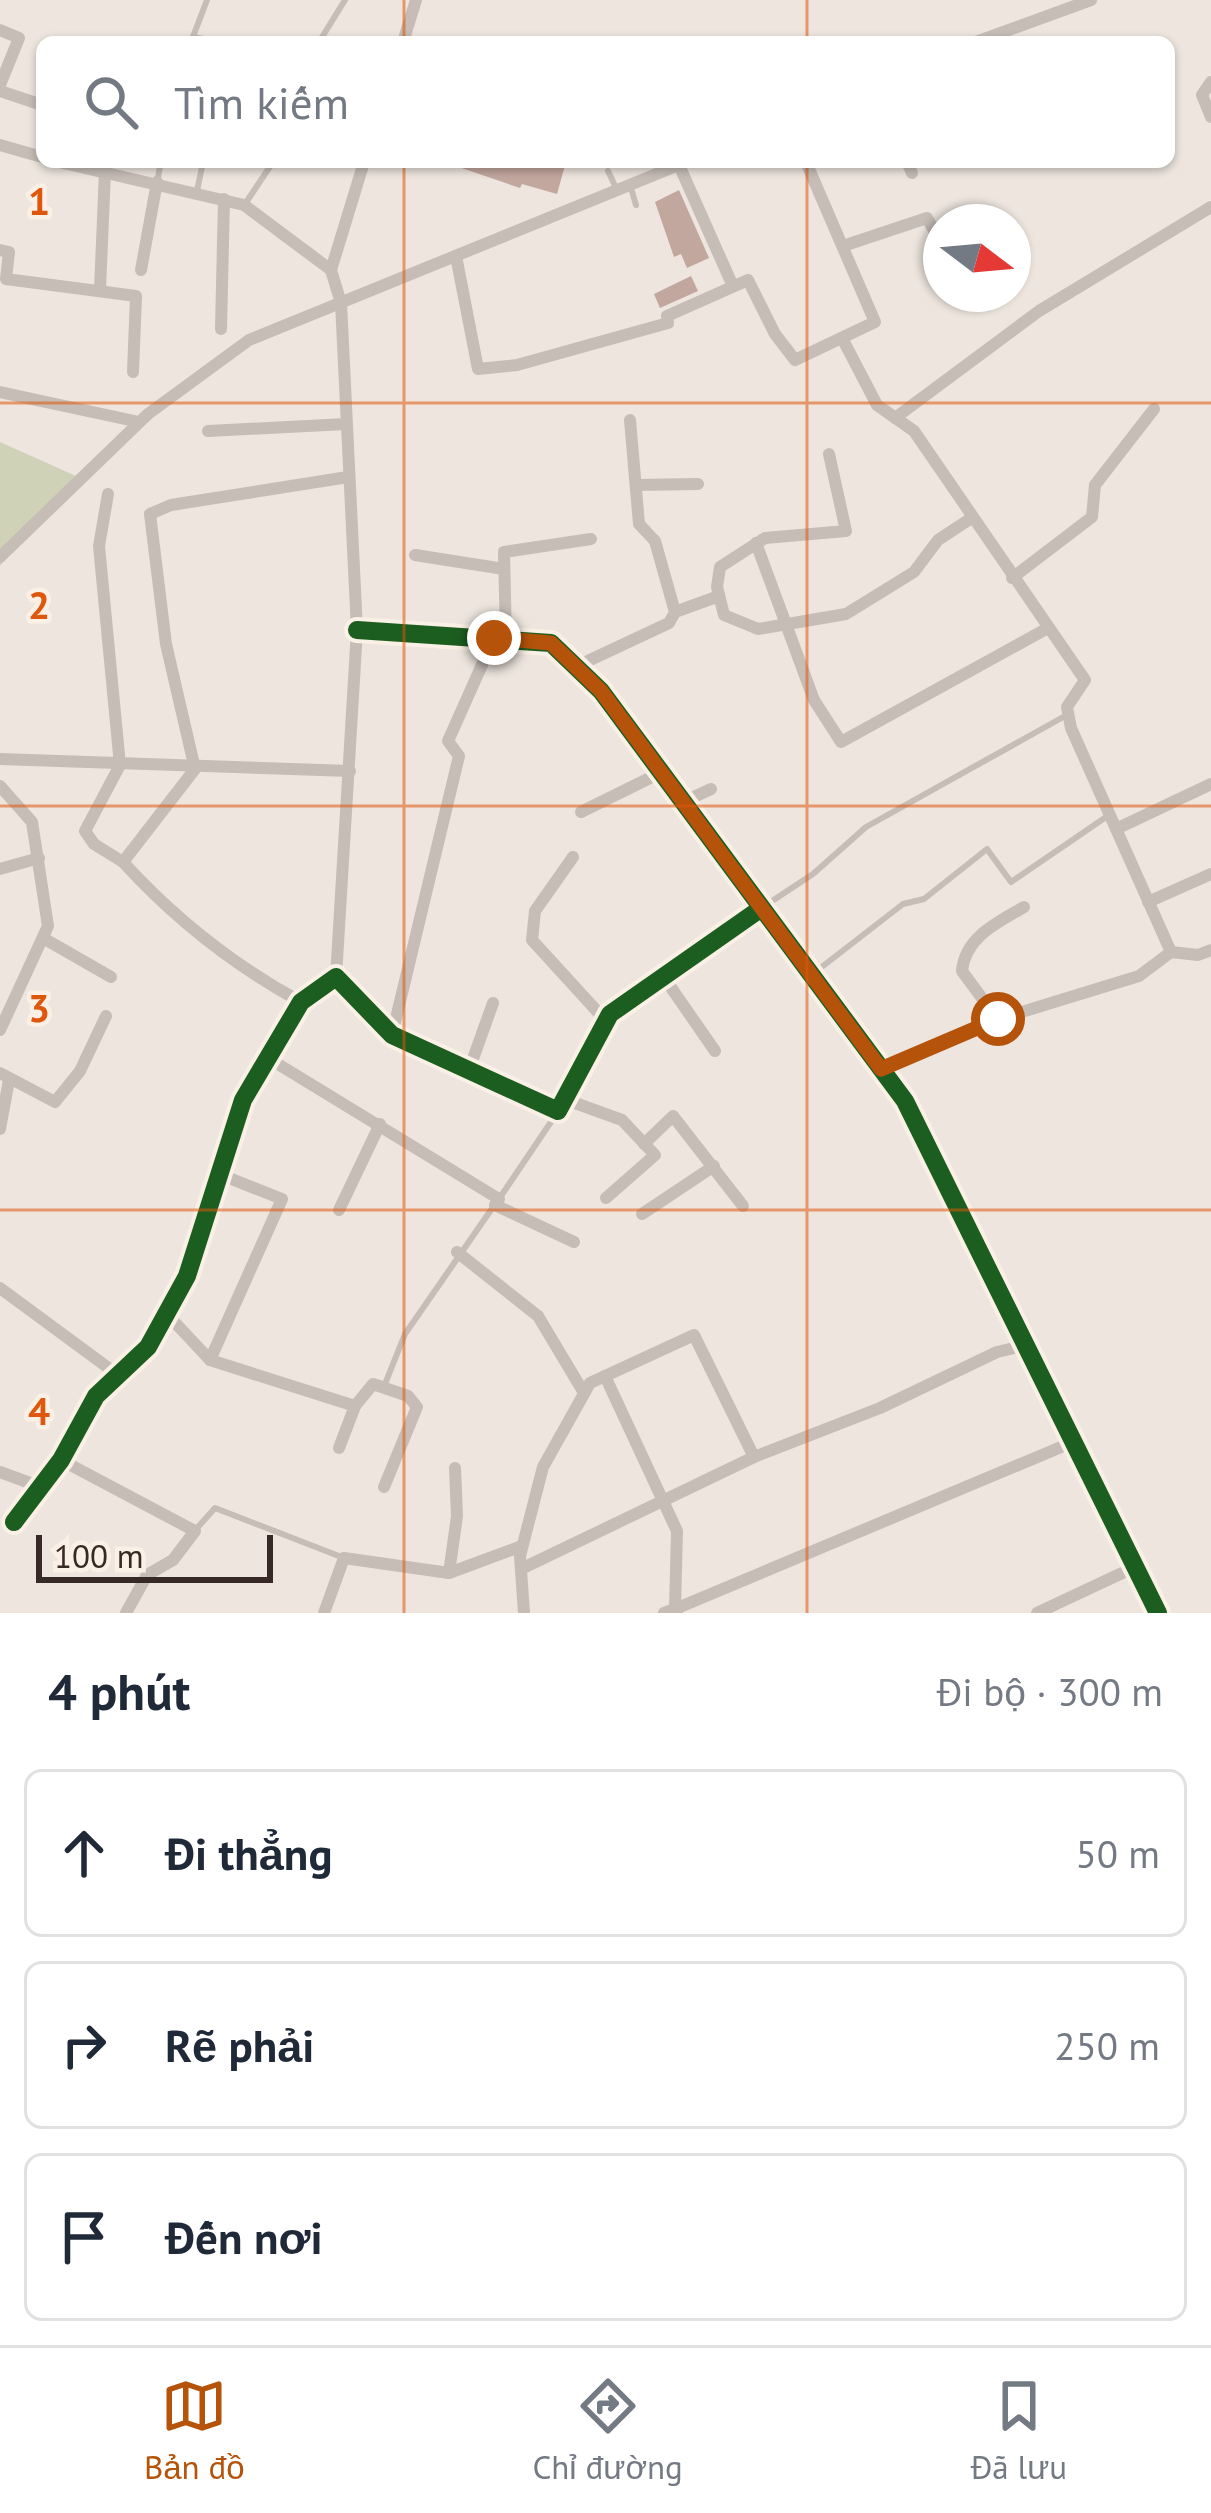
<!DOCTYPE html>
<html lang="vi">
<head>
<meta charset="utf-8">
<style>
  body { margin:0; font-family:"PT Sans",sans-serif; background:#f2f2f3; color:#1f2937 }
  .compass { position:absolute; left:923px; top:204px; width:108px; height:108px; border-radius:50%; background:#fff; box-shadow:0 3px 9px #0004; rotate:106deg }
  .scale { position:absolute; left:36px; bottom:30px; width:237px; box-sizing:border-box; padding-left:12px; border:6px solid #372a26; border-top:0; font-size:33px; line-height:42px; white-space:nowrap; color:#372a26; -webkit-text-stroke:9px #fbf0e5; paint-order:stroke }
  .stop { position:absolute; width:36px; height:36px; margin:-27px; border:9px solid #b45309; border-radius:50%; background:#fff }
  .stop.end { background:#b45309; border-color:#fff; box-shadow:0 3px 12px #0008 }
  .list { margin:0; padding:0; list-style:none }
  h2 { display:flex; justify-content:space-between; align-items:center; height:156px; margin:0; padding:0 48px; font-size:51px }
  h2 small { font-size:39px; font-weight:400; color:#747a83 }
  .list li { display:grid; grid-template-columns:78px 1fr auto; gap:36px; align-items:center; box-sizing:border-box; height:168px; margin:0 24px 24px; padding:0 24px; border:3px solid #e0e1e3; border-radius:18px }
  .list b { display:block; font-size:45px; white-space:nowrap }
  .list em { font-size:39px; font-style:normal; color:#747a83 }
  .icon { flex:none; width:66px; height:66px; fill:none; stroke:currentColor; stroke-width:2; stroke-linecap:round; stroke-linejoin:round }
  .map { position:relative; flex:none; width:1211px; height:1613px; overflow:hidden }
  .search { position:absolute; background:#fff; box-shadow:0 3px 9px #0004; left:36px; right:36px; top:36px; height:132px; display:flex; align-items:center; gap:30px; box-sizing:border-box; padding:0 42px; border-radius:18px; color:#747a83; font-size:45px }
  .sheet { height:732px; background:#fff }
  nav { display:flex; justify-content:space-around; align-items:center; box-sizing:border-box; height:168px; border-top:3px solid #e0e1e3; background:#fff; font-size:33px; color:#747a83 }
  nav a { display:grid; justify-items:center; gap:6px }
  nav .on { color:#b45309 }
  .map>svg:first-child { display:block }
  .green { fill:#cfd2b7 }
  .building { fill:#c2a79f }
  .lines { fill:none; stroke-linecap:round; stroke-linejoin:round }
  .lane { stroke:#c6bdb7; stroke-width:6 }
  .street { stroke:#c6bdb7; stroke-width:12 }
  .cycleway-casing { stroke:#fbf0e5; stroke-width:26 }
  .cycleway { stroke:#1b5e20; stroke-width:18 }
  .route { stroke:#b45309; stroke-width:15 }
  .grid { fill:none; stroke:#df570d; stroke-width:3; stroke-opacity:0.55 }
  .grid-label { font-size:39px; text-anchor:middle; font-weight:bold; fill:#df570d; stroke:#fbf0e5; stroke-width:9; stroke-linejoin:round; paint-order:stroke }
</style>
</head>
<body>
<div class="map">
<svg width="1211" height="1613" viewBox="0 0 1211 1613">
  <rect width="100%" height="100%" fill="#ede5de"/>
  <!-- green -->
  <polygon class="green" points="0,442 76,476 0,566"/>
  <!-- building -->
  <g class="building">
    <polygon points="444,162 566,162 557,194 522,184 520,188"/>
    <polygon points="679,190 709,258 687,268 681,254 674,257 655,202"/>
    <polygon points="691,276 698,291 660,308 654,294"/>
  </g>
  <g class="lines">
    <!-- lane -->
    <g class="lane">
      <polyline points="193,37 220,42"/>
      <polyline points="191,42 207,0"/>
      <polyline points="319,42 345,0"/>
      <polyline points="608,171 617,190"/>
      <polyline points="157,182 161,162"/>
      <polyline points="631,188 636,205"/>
      <polyline points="197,191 203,162"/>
      <polyline points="245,204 273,162"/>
      <polyline points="763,907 813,874 866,827 1065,716"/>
      <polyline points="814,973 903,904 924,899 987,849 1011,882 1109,815"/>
      <polyline points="501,1196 557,1113"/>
      <polyline points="385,1384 405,1334 493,1207"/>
      <polyline points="197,1528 215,1508 344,1558"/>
    </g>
    <!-- street -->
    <g class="street">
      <polyline points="0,30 19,38 0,85"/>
      <polyline points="403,42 416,0"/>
      <polyline points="976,42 1091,0"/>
      <polyline points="1211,82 1202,95 1211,117"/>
      <polyline points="0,91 42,105"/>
      <polyline points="0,145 42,157"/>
      <polyline points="59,162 244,205 331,270"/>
      <polyline points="907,162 912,173"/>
      <polyline points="679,165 732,284"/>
      <polyline points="843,246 927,218 941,243"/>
      <polyline points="0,250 9,252 6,279 136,296 133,372"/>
      <polyline points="456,256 478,369 517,365 668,323 667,316 748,280 775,334 795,360 875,322 806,162"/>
      <polyline points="141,270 157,182"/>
      <polyline points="100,289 105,172"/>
      <polyline points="956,301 956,294"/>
      <polyline points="221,329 224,199"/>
      <polyline points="842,338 877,405 914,431 1085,680 1067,707 1071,728 1171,952"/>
      <polyline points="0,392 139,422"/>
      <polyline points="895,418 1039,311 1211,207"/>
      <polyline points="630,420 639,524 655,541 675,612"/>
      <polyline points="208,431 346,424"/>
      <polyline points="829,454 846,531 765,538 720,567 717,587 724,615 758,629 846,614 914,572 938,540 970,519"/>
      <polyline points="636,485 698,484"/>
      <polyline points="108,494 99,546 120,765 85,831 94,844 123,862 195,769 166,644 150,514 171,505 348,477"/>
      <polyline points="756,543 814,700 841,742 1048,628"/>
      <polyline points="415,555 504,569"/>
      <polyline points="0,557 148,414 249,340 686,162"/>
      <polyline points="1012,578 1092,517 1095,485 1154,409"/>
      <polyline points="357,630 551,643 601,691 905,1101 1158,1613"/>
      <polyline points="506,639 504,552 591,539"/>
      <polyline points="575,667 669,623 675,612 719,596"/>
      <polyline points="0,759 350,771"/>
      <polyline points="0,786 32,822 48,926 0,1030"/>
      <polyline points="683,802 711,789"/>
      <polyline points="581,812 662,772"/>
      <polyline points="1116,829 1211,784"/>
      <polyline points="573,857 535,911 532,940 606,1021"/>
      <path d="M123 862C175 919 233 965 301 1002"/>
      <polyline points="0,869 39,858"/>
      <polyline points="1148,902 1211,874"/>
      <polyline points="43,938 111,977"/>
      <polyline points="663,976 715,1051"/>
      <polyline points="336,977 357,630 341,303 331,270 364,162"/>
      <path d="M998 1020 962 971C965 937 997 923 1024 907"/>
      <polyline points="392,1035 459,756 448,741 494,638"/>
      <polyline points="268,1058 499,1199"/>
      <polyline points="881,1069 989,1022 1139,976 1171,952 1198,955 1211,950"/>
      <polyline points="469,1070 493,1003"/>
      <polyline points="0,1073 55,1102 80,1071 106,1016"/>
      <polyline points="564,1099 622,1120 655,1155 606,1198"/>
      <polyline points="0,1129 9,1080"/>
      <polyline points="644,1144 673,1116 743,1206"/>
      <polyline points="495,1205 574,1242"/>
      <polyline points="339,1210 380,1124"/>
      <polyline points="642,1214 714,1166"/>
      <polyline points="457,1252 538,1316 584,1393"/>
      <polyline points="0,1288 118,1375"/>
      <polyline points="166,1313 210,1360 355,1406 373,1384 408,1396 417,1407 384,1487"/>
      <polyline points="210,1360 282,1199 219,1174"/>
      <polyline points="605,1376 677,1531 675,1609 664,1613"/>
      <polyline points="339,1448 355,1406"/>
      <polyline points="61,1460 195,1531 173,1560 147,1575 126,1613"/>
      <polyline points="0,1472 41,1487"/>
      <polyline points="14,1522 61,1460 96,1396 148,1347 187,1276 243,1100 301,1002 336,977 392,1035 558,1111 610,1014 760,909"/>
      <polyline points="521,1569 754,1457 880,1408 997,1352 1023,1346"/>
      <polyline points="449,1573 457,1516 455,1468"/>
      <polyline points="324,1613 344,1558 449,1573 522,1546"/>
      <polyline points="524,1613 520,1556 543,1467 590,1383 694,1335 754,1457"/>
      <polyline points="677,1613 675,1609 1073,1442"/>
      <polyline points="1037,1613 1135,1567"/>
    </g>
    <defs>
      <g id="cycleway">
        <polyline points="357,630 551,643 601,691 905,1101 1158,1613"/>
        <polyline points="14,1522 61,1460 96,1396 148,1347 187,1276 243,1100 301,1002 336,977 392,1035 558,1111 610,1014 760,909"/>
      </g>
    </defs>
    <!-- cycleway casing -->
    <use href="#cycleway" class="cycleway-casing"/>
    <!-- cycleway -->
    <use href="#cycleway" class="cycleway"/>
  </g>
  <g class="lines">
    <!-- route -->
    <polyline class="route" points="494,638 551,643 601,691 881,1069 998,1019"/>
  </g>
  <!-- grid -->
  <path class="grid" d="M404 0V42M807 0V42M404 162V1613M807 162V1613M0 403H1211M0 806H1211M0 1210H1211"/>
  <g class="grid-label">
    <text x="39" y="215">1</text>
    <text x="39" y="619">2</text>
    <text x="39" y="1022">3</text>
    <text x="39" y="1425">4</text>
  </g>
</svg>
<svg class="compass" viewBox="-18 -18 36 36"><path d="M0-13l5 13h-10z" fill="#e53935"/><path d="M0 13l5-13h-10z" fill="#747a83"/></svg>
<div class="scale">100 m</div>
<div class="stop" style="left:998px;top:1019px"></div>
<div class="stop end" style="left:494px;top:638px"></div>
<div class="search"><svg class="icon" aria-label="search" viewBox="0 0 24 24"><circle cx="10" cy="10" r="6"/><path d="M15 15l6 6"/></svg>Tìm kiếm</div>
</div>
<section class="sheet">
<h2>4 phút<small>Đi bộ · 300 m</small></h2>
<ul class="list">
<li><svg class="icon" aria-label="ahead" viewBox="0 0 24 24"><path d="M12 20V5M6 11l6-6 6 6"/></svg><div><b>Đi thẳng</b></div><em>50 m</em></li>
<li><svg class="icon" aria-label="right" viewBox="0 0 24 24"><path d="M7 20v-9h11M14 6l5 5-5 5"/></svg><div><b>Rẽ phải</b></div><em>250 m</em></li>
<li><svg class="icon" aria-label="arrive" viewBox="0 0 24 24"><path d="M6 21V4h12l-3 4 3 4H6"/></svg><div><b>Đến nơi</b></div></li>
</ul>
</section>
<nav>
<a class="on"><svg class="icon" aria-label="map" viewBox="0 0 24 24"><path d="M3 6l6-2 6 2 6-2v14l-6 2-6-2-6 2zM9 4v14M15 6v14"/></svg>Bản đồ</a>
<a><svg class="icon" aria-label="directions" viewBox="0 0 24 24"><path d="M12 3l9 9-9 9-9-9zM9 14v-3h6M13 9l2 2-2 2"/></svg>Chỉ đường</a>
<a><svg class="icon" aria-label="saved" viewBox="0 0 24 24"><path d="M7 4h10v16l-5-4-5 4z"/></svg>Đã lưu</a>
</nav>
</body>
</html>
